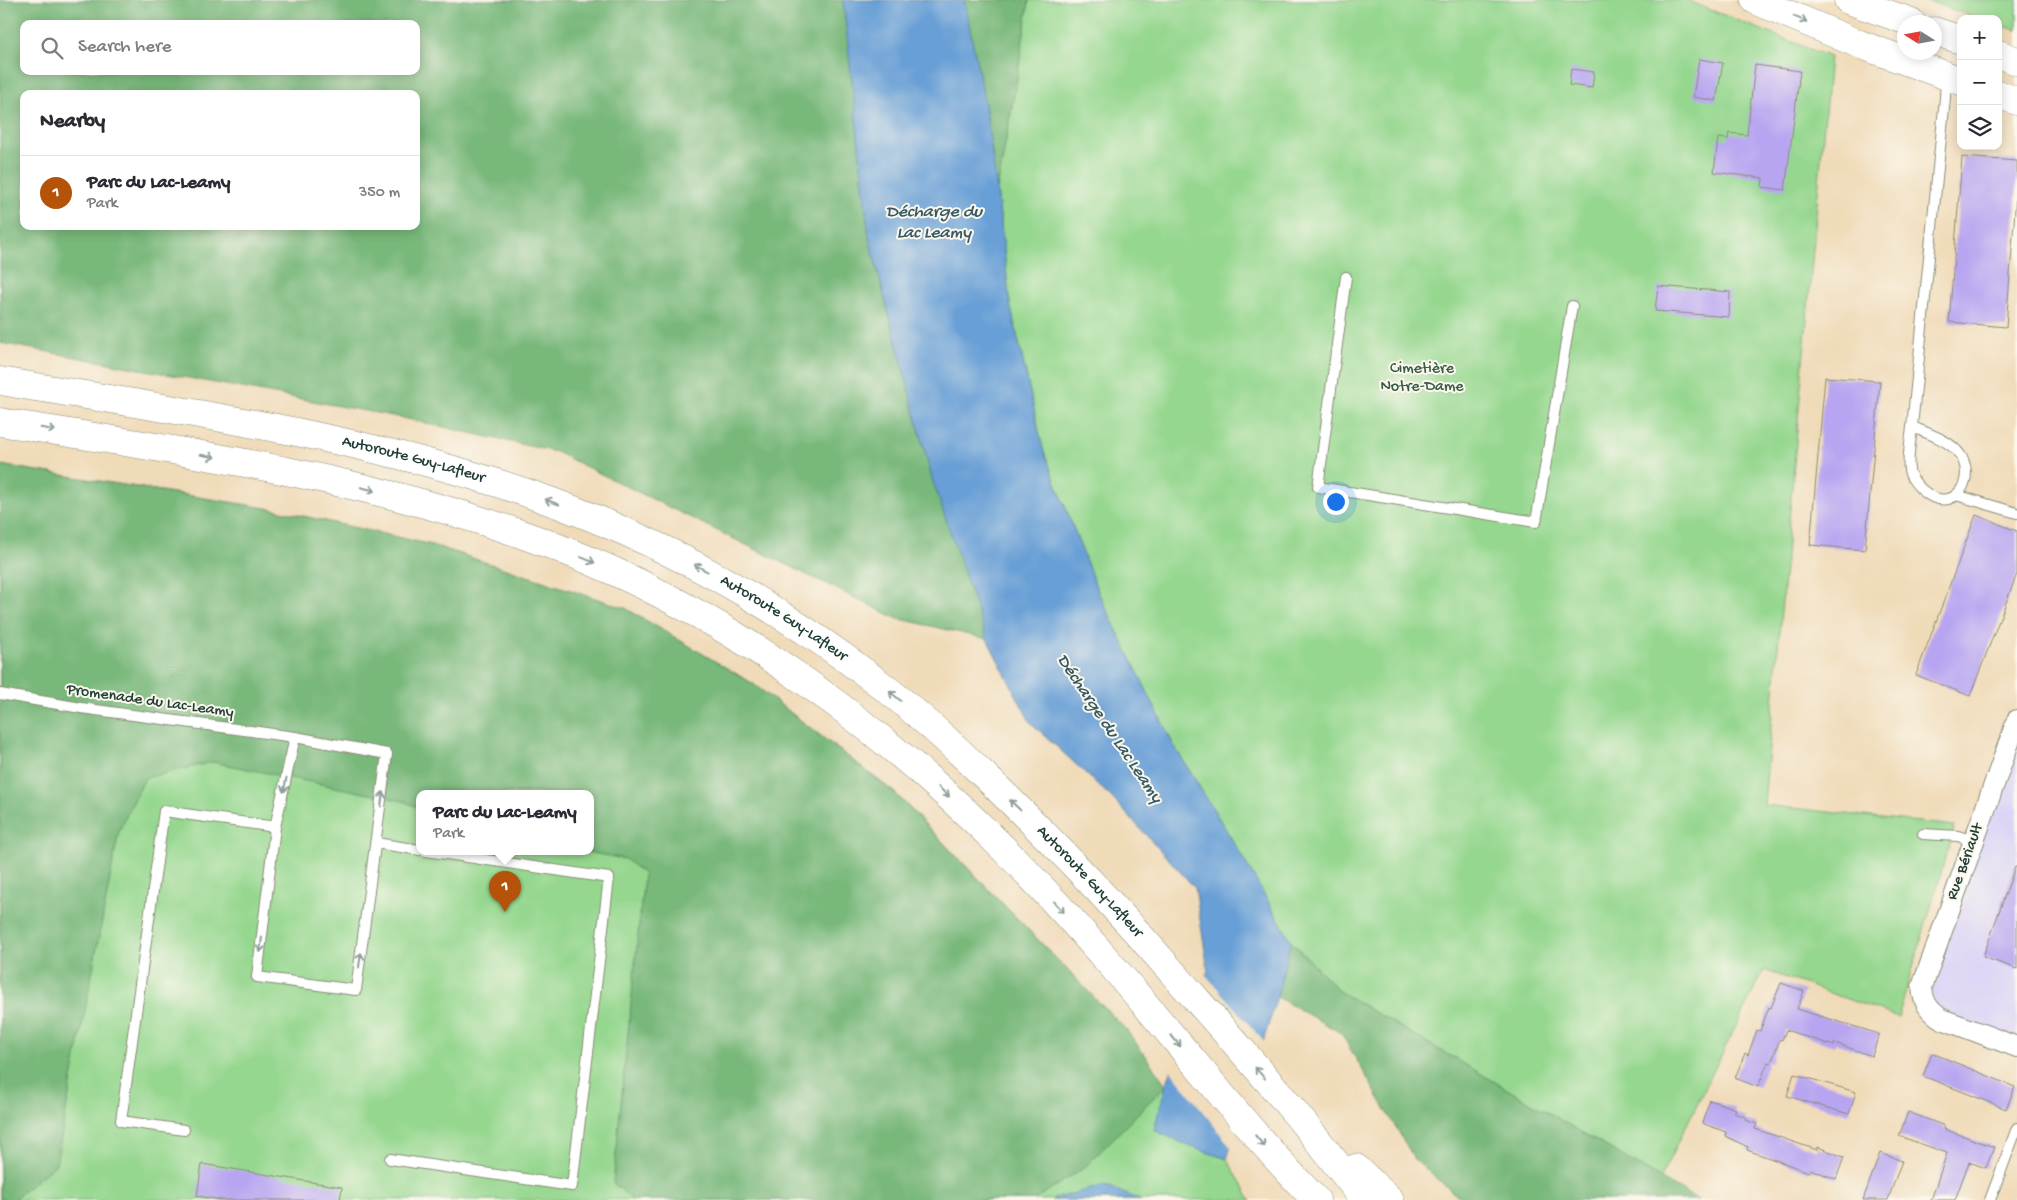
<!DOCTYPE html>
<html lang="en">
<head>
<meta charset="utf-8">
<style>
  body { margin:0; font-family:"Gochi Hand",sans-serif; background:#f2f2f3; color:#2b2b33 }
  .controls { position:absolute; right:15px; top:15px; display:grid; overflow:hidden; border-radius:10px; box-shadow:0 2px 12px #0003 }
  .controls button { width:45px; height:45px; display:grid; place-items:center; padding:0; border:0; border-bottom:1px solid #e1e1e2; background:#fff; color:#2b2b33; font:25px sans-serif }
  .compass { position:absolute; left:1897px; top:15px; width:45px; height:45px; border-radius:50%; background:#fff; box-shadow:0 2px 12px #0003; rotate:281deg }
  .you { position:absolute; left:1335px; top:501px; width:18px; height:18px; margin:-12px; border:4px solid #fff; border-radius:50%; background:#1a73e8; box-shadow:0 0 0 8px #1a73e833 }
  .badge { display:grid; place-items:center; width:32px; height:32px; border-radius:50%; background:#b45309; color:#fff; font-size:16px; font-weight:700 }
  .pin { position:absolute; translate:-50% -41px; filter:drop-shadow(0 1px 2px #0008) }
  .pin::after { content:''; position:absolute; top:26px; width:18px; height:15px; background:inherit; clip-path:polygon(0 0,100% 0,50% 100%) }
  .popup { position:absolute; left:416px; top:790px; width:178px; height:65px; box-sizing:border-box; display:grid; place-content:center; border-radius:10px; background:#fff; filter:drop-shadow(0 1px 4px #0005); font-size:16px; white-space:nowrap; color:#7c7c81 }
  .popup b { font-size:19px; color:#2b2b33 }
  .popup::after { content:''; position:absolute; left:50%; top:100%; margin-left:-10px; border:10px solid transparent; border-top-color:#fff }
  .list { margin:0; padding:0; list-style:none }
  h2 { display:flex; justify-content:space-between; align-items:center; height:65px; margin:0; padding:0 20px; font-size:21px }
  h2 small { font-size:16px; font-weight:400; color:#7c7c81 }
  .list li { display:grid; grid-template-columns:32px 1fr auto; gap:15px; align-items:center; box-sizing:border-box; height:75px; padding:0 20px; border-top:1px solid #e1e1e2 }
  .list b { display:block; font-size:19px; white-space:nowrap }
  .list p { margin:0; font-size:16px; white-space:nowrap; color:#7c7c81 }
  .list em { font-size:16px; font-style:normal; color:#7c7c81 }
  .icon { flex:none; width:28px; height:28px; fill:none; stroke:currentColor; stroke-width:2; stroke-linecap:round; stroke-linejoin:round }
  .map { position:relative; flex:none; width:2017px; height:1200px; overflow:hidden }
  .search { position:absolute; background:#fff; box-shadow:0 2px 12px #0003; left:20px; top:20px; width:400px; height:55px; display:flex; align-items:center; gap:12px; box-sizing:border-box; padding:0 18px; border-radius:10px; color:#7c7c81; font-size:19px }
  .panel { position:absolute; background:#fff; box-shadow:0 2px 12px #0003; left:20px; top:90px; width:400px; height:140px; border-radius:10px }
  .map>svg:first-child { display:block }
  .built { fill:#ddd5f6 }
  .green { fill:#95d78f; stroke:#5a8a62; fill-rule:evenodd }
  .forest { fill:#78b87a; stroke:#4c7a57; fill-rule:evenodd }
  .water { fill:#689fd6; stroke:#446e85 }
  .pier { fill:#f0dbb9 }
  .building { fill:#b8a5f1 }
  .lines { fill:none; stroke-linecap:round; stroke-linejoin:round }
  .service-casing { stroke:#888c76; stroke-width:12 }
  .minor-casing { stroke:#888c76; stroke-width:22 }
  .secondary-casing { stroke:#888c76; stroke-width:29 }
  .motorway-casing { stroke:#888c76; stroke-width:29 }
  .service { stroke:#fff; stroke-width:10 }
  .minor { stroke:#fff; stroke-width:20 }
  .secondary { stroke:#fff; stroke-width:28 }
  .motorway { stroke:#fff; stroke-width:28 }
  .oneway { stroke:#8f9e9a }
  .labels { text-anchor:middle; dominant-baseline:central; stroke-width:4; stroke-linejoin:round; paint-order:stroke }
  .park-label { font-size:16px; fill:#375c46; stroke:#fbf7ec }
  .street-label { font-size:16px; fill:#1f3d34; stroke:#fbf7ec }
  .water-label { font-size:18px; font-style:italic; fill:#355a65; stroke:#fbf7ec }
</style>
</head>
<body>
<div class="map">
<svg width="2017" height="1200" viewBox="0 0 2017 1200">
  <rect width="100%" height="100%" fill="#fbf7ec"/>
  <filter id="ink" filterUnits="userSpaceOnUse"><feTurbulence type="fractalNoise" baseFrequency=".02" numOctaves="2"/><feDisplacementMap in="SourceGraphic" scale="10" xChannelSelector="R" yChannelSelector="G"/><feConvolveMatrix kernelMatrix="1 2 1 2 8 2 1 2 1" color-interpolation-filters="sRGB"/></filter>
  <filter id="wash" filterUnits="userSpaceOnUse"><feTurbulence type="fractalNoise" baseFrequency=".0096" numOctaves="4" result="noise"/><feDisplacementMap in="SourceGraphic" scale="20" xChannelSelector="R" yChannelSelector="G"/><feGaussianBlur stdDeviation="1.12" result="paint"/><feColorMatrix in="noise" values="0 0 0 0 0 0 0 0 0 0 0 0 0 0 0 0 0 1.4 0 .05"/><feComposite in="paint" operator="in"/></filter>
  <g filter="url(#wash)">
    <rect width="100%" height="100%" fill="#f0dbb9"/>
    <!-- built -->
    <polygon class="built" points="2017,720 2017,1047 1942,1019 1922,987"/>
    <!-- green -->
    <g class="green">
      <polygon points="1029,0 1686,0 1830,57 1764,805 1955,826 1898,1017 1764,970 1660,1178 1340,992 1291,941 1236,846 1173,744 1098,592 1043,449 1010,304 997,190 1017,78"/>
      <polygon points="1925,0 2017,0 2017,30 1998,25 1998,19 1980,19"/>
      <path d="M0 465 272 509 432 545 625 608 752 683 894 792 1128 1032 1166 1085 1154 1130 1189 1146 1227 1159 1251 1200H0ZM420 793H590V851H420Z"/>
    </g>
    <!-- forest -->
    <g class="forest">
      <path d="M0 0H843L869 238 930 471 987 639 896 618 556 452 398 417 0 343ZM24 24H416V71H24ZM24 94H416V226H24Z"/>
      <polygon points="964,0 1029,0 1017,78 997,190 985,104"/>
      <polygon points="0,465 272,509 432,545 625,608 752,683 893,792 1128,1032 1166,1085 1084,1168 1033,1200 633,1200 613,1183 644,874 625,859 581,851 590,851 590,793 420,793 420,808 403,801 213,762 145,778 119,831 56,1164 13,1200 0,1200"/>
      <polygon points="1291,941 1340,992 1698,1200 1462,1200 1415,1160 1341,1033 1277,997"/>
    </g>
    <!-- water -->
    <g class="water">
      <polygon points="843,0 964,0 985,104 997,190 1010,304 1043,449 1098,592 1173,744 1236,846 1291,941 1277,997 1227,1159 1189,1146 1154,1130 1166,1085 1208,970 1195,888 1111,797 1030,722 987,639 933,482 869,238"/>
      <polygon points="1104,1185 1140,1200 1052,1200 1053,1199"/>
    </g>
    <!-- pier -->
    <polygon class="pier" points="1204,973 1266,1044 1233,1150 1169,1068"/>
    <g id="blocks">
      <!-- building -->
      <g class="building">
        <polygon points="1699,59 1723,63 1716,101 1693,97"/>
        <polygon points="1755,65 1800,71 1785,190 1762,187 1763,178 1714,172 1718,138 1728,139 1729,133 1747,135"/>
        <polygon points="1571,69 1594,72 1592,88 1569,85"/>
        <polygon points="1962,157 2017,161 2017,183 2006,327 1949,322"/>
        <polygon points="1658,286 1730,292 1729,317 1655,311"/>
        <polygon points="1825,377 1880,381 1865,550 1810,545"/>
        <polygon points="1976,515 2017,531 2017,574 1970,696 1916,675"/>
        <polygon points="2015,867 2017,867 2017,969 1983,957"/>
        <polygon points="1781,983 1804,991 1797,1009 1879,1034 1872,1056 1835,1043 1834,1046 1786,1030 1782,1040 1780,1039 1771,1063 1768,1062 1758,1087 1735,1078 1745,1053 1748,1055 1757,1030 1760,1031 1769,1007 1771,1008"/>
        <polygon points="1932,1053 2015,1087 2006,1109 1923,1076"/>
        <polygon points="1794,1074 1856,1092 1849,1114 1787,1096"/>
        <polygon points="1710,1100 1736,1109 1734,1113 1746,1117 1745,1120 1757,1124 1755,1129 1817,1150 1818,1147 1844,1157 1836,1179 1810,1169 1809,1172 1747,1150 1748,1147 1725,1136 1726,1132 1702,1123"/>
        <polygon points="1908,1112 1945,1126 1944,1129 1994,1147 1986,1168 1969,1162 1955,1200 1931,1200 1947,1153 1899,1136"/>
        <polygon points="1880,1153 1902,1161 1896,1177 1888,1200 1863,1200"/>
        <polygon points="202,1164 342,1187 340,1200 221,1200 197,1196"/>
      </g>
    </g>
  </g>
  <g filter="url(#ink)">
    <use href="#blocks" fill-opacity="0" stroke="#888c76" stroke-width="1"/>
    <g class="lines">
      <defs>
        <g id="service">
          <polyline points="1346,277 1318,487 1536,522 1572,306"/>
          <path d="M1912 427C1927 433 1946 439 1957 451 1980 475 1955 520 1921 489 1916 484 1910 477 1909 470 1907 458 1911 439 1912 427L1945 98 1946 77"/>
          <polyline points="1956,495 2017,513"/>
          <polyline points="0,694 81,708 295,737 387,754 356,990 257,977 275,827 295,737"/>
          <polyline points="1923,834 1958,836 1973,841"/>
          <polyline points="376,843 420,850"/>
          <polyline points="184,1130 121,1121 164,811 275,827"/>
          <polyline points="390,1159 572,1186 609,878 426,851"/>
          <polyline points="1990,1200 2017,1128"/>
        </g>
        <path id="minor" d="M2017 720 1922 987C1923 1002 1929 1011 1942 1019L2017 1047"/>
        <g id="secondary">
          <polyline points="1755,0 1859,44 1961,81"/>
          <polyline points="1848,0 1911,22"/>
          <polyline points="1934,31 1961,40"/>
          <polyline points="1998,54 2017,61"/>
          <polyline points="1998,94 2017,101"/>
        </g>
        <g id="motorway">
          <path id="s1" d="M0 381C177 411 357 434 527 493 653 536 771 601 876 681 916 711 953 745 989 780 1053 841 1114 905 1172 972 1212 1017 1253 1062 1292 1109 1317 1139 1341 1170 1365 1200"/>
          <path d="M0 422C175 450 353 475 521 534 708 599 870 715 1009 854 1080 926 1145 1004 1210 1081 1244 1122 1278 1162 1316 1200"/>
          <polyline points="1356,1168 1390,1200"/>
        </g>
      </defs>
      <!-- service casing -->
      <use href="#service" class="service-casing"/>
      <!-- minor casing -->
      <use href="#minor" class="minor-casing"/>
      <!-- secondary casing -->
      <use href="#secondary" class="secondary-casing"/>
      <!-- motorway casing -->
      <use href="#motorway" class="motorway-casing"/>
      <!-- service -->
      <use href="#service" class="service"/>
      <!-- minor -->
      <use href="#minor" class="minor"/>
      <!-- secondary -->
      <use href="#secondary" class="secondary"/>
      <!-- motorway -->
      <use href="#motorway" class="motorway"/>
    </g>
    <!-- one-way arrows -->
    <defs><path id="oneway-shaft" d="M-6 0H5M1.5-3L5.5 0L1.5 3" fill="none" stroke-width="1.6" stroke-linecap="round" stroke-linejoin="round" transform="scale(1.25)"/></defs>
    <g class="oneway">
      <use href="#oneway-shaft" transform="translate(1800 19) rotate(23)"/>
      <use href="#oneway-shaft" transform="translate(48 429) rotate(9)"/>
      <use href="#oneway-shaft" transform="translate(208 456) rotate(10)"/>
      <use href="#oneway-shaft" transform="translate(368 489) rotate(13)"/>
      <use href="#oneway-shaft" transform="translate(552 502) rotate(-159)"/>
      <use href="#oneway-shaft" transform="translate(588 560) rotate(23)"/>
      <use href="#oneway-shaft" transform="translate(701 568) rotate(-152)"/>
      <use href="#oneway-shaft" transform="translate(895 696) rotate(-141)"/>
      <use href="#oneway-shaft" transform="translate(285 785) rotate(102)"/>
      <use href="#oneway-shaft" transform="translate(944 792) rotate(42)"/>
      <use href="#oneway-shaft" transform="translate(382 799) rotate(-83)"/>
      <use href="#oneway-shaft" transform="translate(1015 805) rotate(-136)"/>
      <use href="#oneway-shaft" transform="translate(1059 907) rotate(48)"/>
      <use href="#oneway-shaft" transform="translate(261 945) rotate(97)"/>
      <use href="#oneway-shaft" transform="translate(360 960) rotate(-82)"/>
      <use href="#oneway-shaft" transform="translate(1176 1041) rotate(50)"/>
      <use href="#oneway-shaft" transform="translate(1260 1073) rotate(-131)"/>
      <use href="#oneway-shaft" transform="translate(1260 1141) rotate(50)"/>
    </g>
  </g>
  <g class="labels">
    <!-- park labels -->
    <g class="park-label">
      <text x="1422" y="369">Cimetière<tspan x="1422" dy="18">Notre-Dame</tspan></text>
    </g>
    <!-- street labels -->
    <g class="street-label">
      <text stroke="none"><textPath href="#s1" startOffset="421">Autoroute Guy-Lafleur</textPath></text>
      <text stroke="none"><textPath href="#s1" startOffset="826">Autoroute Guy-Lafleur</textPath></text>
      <text transform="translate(150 702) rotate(8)">Promenade du Lac-Leamy</text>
      <text transform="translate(1966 862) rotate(-70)">Rue Bériault</text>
      <text stroke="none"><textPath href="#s1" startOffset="1231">Autoroute Guy-Lafleur</textPath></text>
    </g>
    <!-- water labels -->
    <g class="water-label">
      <text x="934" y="212">Décharge du<tspan x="934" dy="21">Lac Leamy</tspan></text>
      <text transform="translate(1109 729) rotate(56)">Décharge du Lac Leamy</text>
    </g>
  </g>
</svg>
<div class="controls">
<button>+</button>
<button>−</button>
<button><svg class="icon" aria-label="layers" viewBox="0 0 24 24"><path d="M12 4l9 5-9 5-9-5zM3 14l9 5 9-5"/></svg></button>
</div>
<svg class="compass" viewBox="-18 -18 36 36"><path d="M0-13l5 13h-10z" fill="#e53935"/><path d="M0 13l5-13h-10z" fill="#7c7c81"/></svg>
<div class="you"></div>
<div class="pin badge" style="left:505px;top:912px">1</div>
<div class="popup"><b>Parc du Lac-Leamy</b>Park</div>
<div class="search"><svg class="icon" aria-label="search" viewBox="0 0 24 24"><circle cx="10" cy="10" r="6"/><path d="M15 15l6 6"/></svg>Search here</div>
<section class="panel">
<h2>Nearby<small></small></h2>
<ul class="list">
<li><span class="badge">1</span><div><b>Parc du Lac-Leamy</b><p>Park</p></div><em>350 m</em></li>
</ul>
</section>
</div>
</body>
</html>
